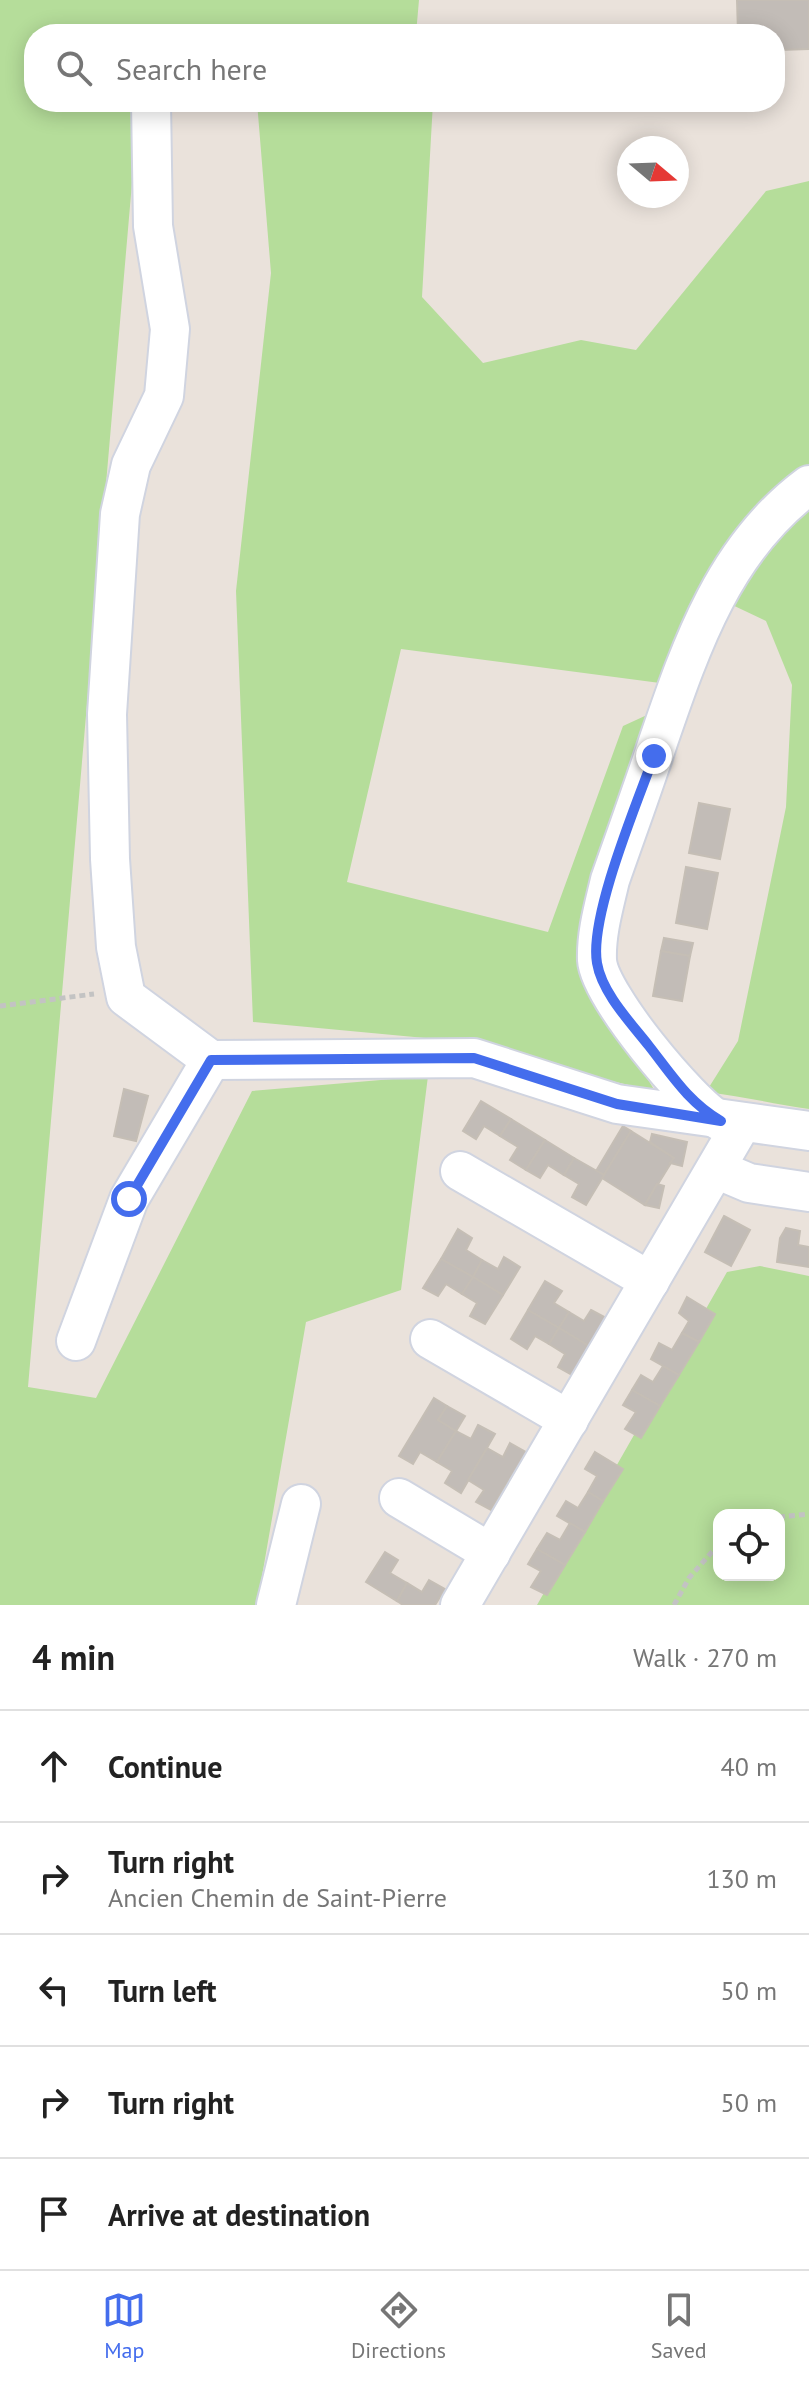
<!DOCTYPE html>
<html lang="en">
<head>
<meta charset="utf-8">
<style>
  body { margin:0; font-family:"PT Sans",sans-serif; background:#f6f6f6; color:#222 }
  .controls { position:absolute; right:24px; bottom:24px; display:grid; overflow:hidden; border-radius:16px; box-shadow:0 4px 20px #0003 }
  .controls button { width:72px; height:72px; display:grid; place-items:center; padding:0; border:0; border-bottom:2px solid #e0e0e0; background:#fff; color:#222; font:40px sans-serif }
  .compass { position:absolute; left:617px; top:136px; width:72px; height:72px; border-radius:50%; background:#fff; box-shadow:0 4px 20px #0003; rotate:109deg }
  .stop { position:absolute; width:24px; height:24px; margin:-18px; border:6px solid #446ded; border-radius:50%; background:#fff }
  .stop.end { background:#446ded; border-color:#fff; box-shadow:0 2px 8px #0008 }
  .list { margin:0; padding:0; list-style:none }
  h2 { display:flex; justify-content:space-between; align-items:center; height:104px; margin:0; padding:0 32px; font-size:34px }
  h2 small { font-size:26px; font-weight:400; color:#767676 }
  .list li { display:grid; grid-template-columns:52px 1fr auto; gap:24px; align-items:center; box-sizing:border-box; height:112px; padding:0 32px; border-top:2px solid #e0e0e0 }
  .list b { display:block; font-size:30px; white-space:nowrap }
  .list p { margin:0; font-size:26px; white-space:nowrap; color:#767676 }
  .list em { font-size:26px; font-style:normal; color:#767676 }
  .icon { flex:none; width:44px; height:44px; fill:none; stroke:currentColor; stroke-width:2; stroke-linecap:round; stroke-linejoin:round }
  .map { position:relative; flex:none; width:809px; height:1605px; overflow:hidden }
  .search { position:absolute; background:#fff; box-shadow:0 4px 20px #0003; left:24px; right:24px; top:24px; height:88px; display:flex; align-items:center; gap:20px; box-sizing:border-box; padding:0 28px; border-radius:32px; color:#767676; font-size:30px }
  .sheet { height:664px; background:#fff }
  nav { display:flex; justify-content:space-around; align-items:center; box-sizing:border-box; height:112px; border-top:2px solid #e0e0e0; background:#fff; font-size:22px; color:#767676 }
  nav a { display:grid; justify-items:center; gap:4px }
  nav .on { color:#446ded }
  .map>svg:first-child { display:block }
  .green { fill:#b5dd9a; fill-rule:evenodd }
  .building { fill:#c2bcb7; stroke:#c5beb5; stroke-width:2 }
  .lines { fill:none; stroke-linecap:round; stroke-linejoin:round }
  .minor-casing { stroke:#d0d4e0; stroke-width:42 }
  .path { stroke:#c3c3c3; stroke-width:5; stroke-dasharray:6 4; stroke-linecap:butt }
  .minor { stroke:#fff; stroke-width:38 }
  .route { stroke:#446ded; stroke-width:10 }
</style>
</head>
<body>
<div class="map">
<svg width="809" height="1605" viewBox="0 0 809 1605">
  <rect width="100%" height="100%" fill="#eae2db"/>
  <!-- green -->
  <g class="green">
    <polygon points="0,0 419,0 416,34 34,34 34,102 139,102 28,1387 96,1398 252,1091 428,1076 401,1290 306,1322 257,1605 0,1605"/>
    <polygon points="257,102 433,102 422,297 483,363 581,340 636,350 766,191 809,181 809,466 731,538 660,683 401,649 347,882 548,932 623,726 660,709 579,931 602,1005 655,1091 425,1038 253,1022 236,591 271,273"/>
    <path d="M809 511V1109C774 1104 741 1096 706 1092L738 1041 786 807 792 685 766 621 726 602 798 518Z"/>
    <path d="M760 1266 809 1276V1605H537L727 1272ZM719 1515H779V1575H719Z"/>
  </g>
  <!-- building -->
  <g class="building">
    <polygon points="737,0 809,0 809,49 779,50 779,71 775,74 775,34 738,33"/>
    <polygon points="494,102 613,102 613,108 494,110"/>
    <polygon points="699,803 730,809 720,859 689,853"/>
    <polygon points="686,867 718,873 707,929 676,923"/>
    <polygon points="664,938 693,943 690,956 661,951"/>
    <polygon points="661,951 690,956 682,1001 653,996"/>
    <polygon points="124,1089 148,1096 136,1141 114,1136"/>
    <polygon points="481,1101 511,1119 500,1136 484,1126 476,1139 463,1131"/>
    <polygon points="511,1119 545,1140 526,1170 510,1160 518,1147 500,1136"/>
    <polygon points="623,1126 631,1131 604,1175 596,1171"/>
    <polygon points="631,1131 674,1158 645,1205 602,1178"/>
    <polygon points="652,1134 687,1142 682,1166 670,1163 674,1158 650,1142"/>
    <polygon points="545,1140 574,1158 564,1175 548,1165 540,1178 526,1170"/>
    <polygon points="574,1158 604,1175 586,1205 572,1197 579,1184 564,1175"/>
    <polygon points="657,1184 664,1186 659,1208 645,1205"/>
    <polygon points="724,1216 750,1230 731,1266 705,1252"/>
    <polygon points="786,1228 800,1231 798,1245 809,1247 809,1267 777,1262 780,1238"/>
    <polygon points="458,1229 472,1238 466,1250 482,1260 473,1277 441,1259"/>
    <polygon points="504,1257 520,1267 503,1295 473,1277 482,1260 498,1269"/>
    <polygon points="441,1259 473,1277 462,1294 446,1284 438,1296 423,1288"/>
    <polygon points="473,1277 503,1295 485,1324 470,1316 477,1303 462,1294"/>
    <polygon points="545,1281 562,1291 554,1303 569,1312 559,1328 528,1310"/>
    <polygon points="687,1297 715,1314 699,1342 682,1333 689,1321 679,1313"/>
    <polygon points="528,1310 559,1328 549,1344 535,1336 527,1349 511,1339"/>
    <polygon points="591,1310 606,1318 589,1346 559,1328 569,1312 584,1321"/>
    <polygon points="559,1328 589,1346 572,1375 558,1367 565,1354 549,1344"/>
    <polygon points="682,1333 699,1342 679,1375 651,1359 659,1343 672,1350"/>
    <polygon points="663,1366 679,1375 660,1406 632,1390 641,1375 653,1382"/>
    <polygon points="632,1390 660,1406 641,1438 625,1429 636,1412 623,1405"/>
    <polygon points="434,1398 447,1406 438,1420 456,1431 437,1462 420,1452 413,1464 399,1456"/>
    <polygon points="447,1406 465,1416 456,1431 438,1420"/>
    <polygon points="478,1425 495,1434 461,1493 445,1483 452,1471 437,1462 456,1431 471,1439"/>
    <polygon points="510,1443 526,1452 491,1510 476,1502 484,1490 468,1480 487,1448 503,1457"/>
    <polygon points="595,1452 623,1469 603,1501 588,1492 597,1476 585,1469"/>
    <polygon points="588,1492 603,1501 585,1532 557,1516 566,1501 578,1508"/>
    <polygon points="570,1523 585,1532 565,1565 537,1549 547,1533 560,1540"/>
    <polygon points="537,1549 565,1565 547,1595 531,1587 541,1571 528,1564"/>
    <polygon points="385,1552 398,1560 390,1573 407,1583 397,1601 366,1582"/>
    <polygon points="429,1580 445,1589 435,1605 403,1605 397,1601 407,1583 422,1592"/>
  </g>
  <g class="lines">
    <defs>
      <g id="minor">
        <polyline points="151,102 153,226 170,329 164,396 131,465 120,514 107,714 110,859 116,947 126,997 211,1060 474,1058 617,1104 809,1131"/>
        <path d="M720 1121C689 1103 599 995 597 960 596 933 604 906 610 880 626 834 643 788 658 742 691 646 724 548 809 485"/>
        <polyline points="716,1169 749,1183 809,1192"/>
        <polyline points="460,1171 650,1281"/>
        <polyline points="430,1339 569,1420"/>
        <polyline points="76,1341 129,1199 211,1060"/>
        <polyline points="399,1498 491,1553"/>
        <polyline points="276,1605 301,1504"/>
        <polyline points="460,1605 742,1123"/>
      </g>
    </defs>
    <!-- minor casing -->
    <use href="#minor" class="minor-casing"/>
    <!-- path -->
    <g class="path">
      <polyline points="0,1006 94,994"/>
      <polyline points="779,1517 809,1514"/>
      <polyline points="674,1605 689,1578 719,1544"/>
    </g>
    <!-- minor -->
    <use href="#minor" class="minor"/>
  </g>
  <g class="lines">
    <!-- route -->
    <path class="route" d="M129 1199 211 1060 474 1058 617 1104 721 1121C689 1103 671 1074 649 1046 631 1023 602 993 597 963 589 917 637 803 654 756"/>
  </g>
</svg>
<div class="controls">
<button><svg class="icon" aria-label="locate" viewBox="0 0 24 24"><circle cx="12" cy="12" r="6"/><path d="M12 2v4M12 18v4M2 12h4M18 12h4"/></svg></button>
</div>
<svg class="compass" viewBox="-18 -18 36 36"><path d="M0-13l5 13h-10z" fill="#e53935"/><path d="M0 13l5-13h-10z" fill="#767676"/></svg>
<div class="stop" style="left:129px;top:1199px"></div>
<div class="stop end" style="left:654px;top:756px"></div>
<div class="search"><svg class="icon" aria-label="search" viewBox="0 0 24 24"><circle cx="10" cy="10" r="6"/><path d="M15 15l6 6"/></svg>Search here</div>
</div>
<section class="sheet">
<h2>4 min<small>Walk · 270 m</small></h2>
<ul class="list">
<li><svg class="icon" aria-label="ahead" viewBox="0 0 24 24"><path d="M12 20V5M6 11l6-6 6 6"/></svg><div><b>Continue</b></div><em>40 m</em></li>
<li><svg class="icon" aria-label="right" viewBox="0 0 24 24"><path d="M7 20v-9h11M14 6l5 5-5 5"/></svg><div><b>Turn right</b><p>Ancien Chemin de Saint-Pierre</p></div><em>130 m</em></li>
<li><svg class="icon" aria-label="left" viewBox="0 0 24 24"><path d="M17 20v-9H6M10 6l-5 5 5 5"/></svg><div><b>Turn left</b></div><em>50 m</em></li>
<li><svg class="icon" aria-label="right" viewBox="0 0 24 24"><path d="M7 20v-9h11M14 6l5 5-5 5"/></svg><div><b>Turn right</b></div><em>50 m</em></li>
<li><svg class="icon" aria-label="arrive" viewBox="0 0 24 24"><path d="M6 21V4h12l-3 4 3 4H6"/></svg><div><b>Arrive at destination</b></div></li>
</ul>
</section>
<nav>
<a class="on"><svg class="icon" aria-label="map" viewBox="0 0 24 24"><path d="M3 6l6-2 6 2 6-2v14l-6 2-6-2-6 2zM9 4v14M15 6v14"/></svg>Map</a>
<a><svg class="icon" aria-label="directions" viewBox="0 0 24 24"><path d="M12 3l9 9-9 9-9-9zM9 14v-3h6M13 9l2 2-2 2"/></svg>Directions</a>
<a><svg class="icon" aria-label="saved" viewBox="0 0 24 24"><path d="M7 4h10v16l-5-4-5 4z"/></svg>Saved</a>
</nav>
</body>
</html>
